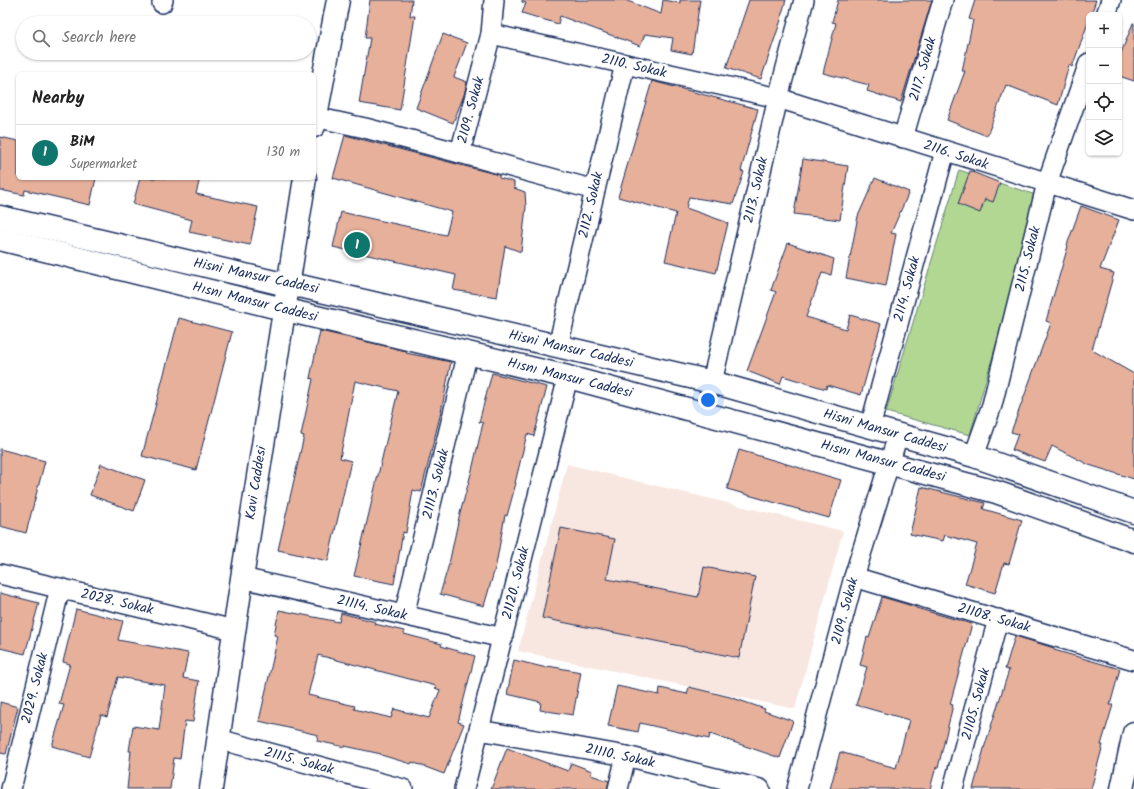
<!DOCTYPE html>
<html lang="en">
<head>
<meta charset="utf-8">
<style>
  body { margin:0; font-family:Kalam,sans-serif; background:#f6f6f6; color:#222 }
  .controls { position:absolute; right:12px; top:12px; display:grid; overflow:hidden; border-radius:6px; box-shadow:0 1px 3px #0004 }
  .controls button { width:36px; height:36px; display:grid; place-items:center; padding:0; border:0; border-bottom:1px solid #e0e0e0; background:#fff; color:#222; font:20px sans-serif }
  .you { position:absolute; left:708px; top:400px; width:14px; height:14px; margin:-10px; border:3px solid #fff; border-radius:50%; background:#1a73e8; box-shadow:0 0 0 6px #1a73e833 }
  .badge { display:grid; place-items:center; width:26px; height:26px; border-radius:50%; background:#0f766e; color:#fff; font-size:13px; font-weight:700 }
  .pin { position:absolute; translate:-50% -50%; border:2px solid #fff; box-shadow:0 1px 4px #0006 }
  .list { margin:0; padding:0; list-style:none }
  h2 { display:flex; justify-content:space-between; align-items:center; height:52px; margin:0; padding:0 16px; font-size:17px }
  h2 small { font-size:13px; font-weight:400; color:#767676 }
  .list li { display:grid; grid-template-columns:26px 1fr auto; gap:12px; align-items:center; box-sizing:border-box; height:56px; padding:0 16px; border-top:1px solid #e0e0e0 }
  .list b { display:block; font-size:15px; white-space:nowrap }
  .list p { margin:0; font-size:13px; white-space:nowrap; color:#767676 }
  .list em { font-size:13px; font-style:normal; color:#767676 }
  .icon { flex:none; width:22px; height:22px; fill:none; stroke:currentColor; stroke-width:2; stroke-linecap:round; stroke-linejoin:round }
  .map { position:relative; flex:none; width:1134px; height:789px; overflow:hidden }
  .search { position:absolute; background:#fff; box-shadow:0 1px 3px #0004; left:16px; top:16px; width:300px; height:44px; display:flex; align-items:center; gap:10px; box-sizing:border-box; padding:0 14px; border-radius:22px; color:#767676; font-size:15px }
  .panel { position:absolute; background:#fff; box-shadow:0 1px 3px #0004; left:16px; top:72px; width:300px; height:108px; border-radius:6px }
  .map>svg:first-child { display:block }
  .built { fill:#f8e7e1 }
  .green { fill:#b2d792; stroke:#668378 }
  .building { fill:#e6b09b; stroke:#1b2f5e; fill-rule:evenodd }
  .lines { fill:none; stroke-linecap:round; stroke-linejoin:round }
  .street-casing { stroke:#1b2f5e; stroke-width:22 }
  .secondary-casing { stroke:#1b2f5e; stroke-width:25 }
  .street { stroke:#fff; stroke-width:19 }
  .secondary { stroke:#fff; stroke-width:22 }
  .labels { text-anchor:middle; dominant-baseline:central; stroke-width:3.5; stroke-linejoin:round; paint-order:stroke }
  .street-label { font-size:14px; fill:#1b2f5e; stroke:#fff }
</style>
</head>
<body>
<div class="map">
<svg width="1134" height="789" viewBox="0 0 1134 789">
  <rect width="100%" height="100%" fill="#fff"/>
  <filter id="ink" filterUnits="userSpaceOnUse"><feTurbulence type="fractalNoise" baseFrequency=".025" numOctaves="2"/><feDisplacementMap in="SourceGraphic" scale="8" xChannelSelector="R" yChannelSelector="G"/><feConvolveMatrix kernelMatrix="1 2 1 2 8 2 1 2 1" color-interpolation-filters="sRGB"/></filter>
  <g filter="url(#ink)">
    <!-- built -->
    <polygon class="built" points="567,464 843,531 795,709 518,651"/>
    <!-- green -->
    <polygon class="green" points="959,170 1039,196 970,435 886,412"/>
    <!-- building -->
    <g class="building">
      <polygon points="370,0 412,0 410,16 415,16 400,110 359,103 370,38 365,38"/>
      <polygon points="522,0 625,0 661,14 663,0 680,3 680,0 700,0 692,54 671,50 673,38 645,34 640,46 560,16 558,24 522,13 526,3 522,2"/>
      <polygon points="749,0 786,0 781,17 782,17 761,79 726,68"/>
      <polygon points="838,0 932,0 901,102 867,91 869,85 823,73 836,23 832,22"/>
      <polygon points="975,0 1096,0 1091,15 1089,15 1089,21 1085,31 1072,67 1069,65 1058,105 1006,85 987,136 947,120 965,71 962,71 973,20 969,19"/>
      <polygon points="1133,23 1134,23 1134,81 1119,76 1119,58"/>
      <polygon points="443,34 467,43 454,77 467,82 464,95 453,123 416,108"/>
      <polygon points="652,81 758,109 741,171 744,172 733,204 689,197 686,208 726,222 726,223 728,223 716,273 665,261 676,213 618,197"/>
      <polygon points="345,135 499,175 499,178 514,182 514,188 525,192 526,207 521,252 505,246 497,297 453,290 456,275 333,247 341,212 446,235 452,212 333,178"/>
      <polygon points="0,137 18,141 18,178 96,178 90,205 25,190 24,195 0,190"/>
      <polygon points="803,159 848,166 840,220 794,214"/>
      <polygon points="970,171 1000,183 993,202 985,199 980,213 958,204"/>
      <polygon points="140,178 200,178 196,194 258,207 250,245 189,232 192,220 133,204"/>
      <polygon points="875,178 909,192 891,233 896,234 886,286 846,278 858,216"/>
      <polygon points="1081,206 1119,220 1100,269 1114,273 1092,350 1134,374 1134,479 1089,465 1052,446 1045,462 1012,450 1018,434 1011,432 1051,323 1046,321 1068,246 1067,245"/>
      <polygon points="788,243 834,259 831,275 822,273 806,317 846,329 850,315 881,324 861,395 827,385 826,389 783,376 780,384 747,371 776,292 771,290"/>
      <polygon points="179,318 232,332 196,470 142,456"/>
      <polygon points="320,331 407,351 406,353 451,362 441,412 421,492 413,490 406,533 403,532 394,584 354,576 398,391 355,381 340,458 351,461 328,561 278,550 304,436 301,435 313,379 310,378"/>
      <polygon points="492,373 547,387 534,436 527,434 515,483 516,483 507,516 505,515 496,565 484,606 440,594 449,564 459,517 472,470 483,423 479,422"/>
      <polygon points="0,449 45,461 26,533 0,526"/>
      <polygon points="739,450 841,480 829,518 727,489"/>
      <polygon points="101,464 145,480 134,511 90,495"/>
      <polygon points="921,487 985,503 983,509 1022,520 1009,564 1004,563 995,593 965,584 977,544 945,535 943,541 910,534"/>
      <polygon points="561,528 615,539 607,579 698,597 704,567 755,577 739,658 542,618"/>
      <polygon points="0,593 39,603 25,654 0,648"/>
      <polygon points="882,597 916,607 916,608 972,624 950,704 953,705 938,768 936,767 930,789 830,789 840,752 896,768 909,720 856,705 867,667 860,665 867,637 869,638"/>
      <polygon points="76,609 123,621 118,640 188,653 183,678 199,681 193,722 185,721 180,759 174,758 170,789 127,789 131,751 129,751 133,726 159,730 165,685 118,677 107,717 101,715 89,757 52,746 64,705 59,704 70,664 63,662"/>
      <path d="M279 610 339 622 341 613 376 622 375 624 404 631V634L442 644 441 646 475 656 458 722 464 724 444 774 412 762 411 764 381 755V754L345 746V747L317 741 318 735 259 721 278 636 274 635ZM318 655 436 686 435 688 440 690 429 718 394 709 391 718 354 709 355 706 308 695Z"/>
      <polygon points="1015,636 1054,648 1054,650 1120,669 1110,705 1113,705 1101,745 1103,745 1091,789 973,789 985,745 1009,670 1005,669"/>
      <polygon points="514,660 547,668 548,666 581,672 573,715 540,710 541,702 507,694"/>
      <polygon points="617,686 659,695 660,688 687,694 689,687 730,697 765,709 764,711 793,721 780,758 710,734 709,739 640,723 638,732 608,726"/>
      <polygon points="0,702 18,707 6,754 0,753"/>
      <polygon points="507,748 568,771 571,763 592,771 591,775 609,781 607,789 491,789"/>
    </g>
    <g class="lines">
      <defs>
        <g id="street">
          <polyline points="494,0 491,34 460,153 595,190"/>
          <polyline points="162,3 163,0"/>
          <polyline points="1106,15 1111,0"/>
          <polyline points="491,34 778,98 1134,210"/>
          <polyline points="315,117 365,128 460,153"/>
          <polyline points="903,138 943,0"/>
          <polyline points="558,346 625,64"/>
          <polyline points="712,382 778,98 804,0"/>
          <polyline points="870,427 945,151"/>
          <polyline points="974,456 992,405 1047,183 1089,63"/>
          <polyline points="0,574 234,630"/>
          <polyline points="854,577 1134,660"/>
          <polyline points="242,578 503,638"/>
          <polyline points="404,615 468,352"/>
          <polyline points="479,730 626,756 760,789"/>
          <polyline points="218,739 403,789"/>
          <polyline points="11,789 60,588"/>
          <polyline points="464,789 568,377"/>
          <polyline points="618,789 626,756"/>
          <polyline points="797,789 854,577 898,435"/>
          <polyline points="953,789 998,619"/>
        </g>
        <g id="secondary">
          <polyline points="314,126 338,0"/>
          <polyline points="0,217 287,285 304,287 712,382 974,456 1134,512"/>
          <polyline points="0,239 299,313 568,377 996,492 1134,541"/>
          <polyline points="211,789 242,578 305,178"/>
          <polyline points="1122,789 1134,733"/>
        </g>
      </defs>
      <!-- street casing -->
      <use href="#street" class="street-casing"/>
      <!-- secondary casing -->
      <use href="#secondary" class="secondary-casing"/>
      <!-- street -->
      <use href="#street" class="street"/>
      <!-- secondary -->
      <use href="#secondary" class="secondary"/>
    </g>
  </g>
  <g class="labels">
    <!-- street labels -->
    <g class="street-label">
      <text transform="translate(634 66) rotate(13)">2110. Sokak</text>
      <text transform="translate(923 69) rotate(-74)">2117. Sokak</text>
      <text transform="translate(471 110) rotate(-75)">2109. Sokak</text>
      <text transform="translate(956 155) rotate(18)">2116. Sokak</text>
      <text transform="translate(756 190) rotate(-77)">2113. Sokak</text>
      <text transform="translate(591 205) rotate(-77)">2112. Sokak</text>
      <text transform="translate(1028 259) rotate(-76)">2115. Sokak</text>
      <text transform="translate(256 276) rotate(12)">Hisni Mansur Caddesi</text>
      <text transform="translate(907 289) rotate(-75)">2114. Sokak</text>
      <text transform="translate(255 302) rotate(14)">Hısnı Mansur Caddesi</text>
      <text transform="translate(571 349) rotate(13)">Hisni Mansur Caddesi</text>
      <text transform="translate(570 378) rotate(14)">Hısnı Mansur Caddesi</text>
      <text transform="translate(885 431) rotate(16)">Hisni Mansur Caddesi</text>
      <text transform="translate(883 461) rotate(15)">Hısnı Mansur Caddesi</text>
      <text transform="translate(256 483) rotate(-81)">Kavi Caddesi</text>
      <text transform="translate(436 484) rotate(-76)">21113. Sokak</text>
      <text transform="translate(516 583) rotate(-76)">21120. Sokak</text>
      <text transform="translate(117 602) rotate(13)">2028. Sokak</text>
      <text transform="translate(372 608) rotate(13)">21114. Sokak</text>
      <text transform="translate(845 611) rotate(-75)">2109. Sokak</text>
      <text transform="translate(994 618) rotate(16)">21108. Sokak</text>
      <text transform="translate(35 688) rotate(-76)">2029. Sokak</text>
      <text transform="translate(976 704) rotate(-75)">21105. Sokak</text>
      <text transform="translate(620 756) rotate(12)">21110. Sokak</text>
      <text transform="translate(299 761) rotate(15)">21115. Sokak</text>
    </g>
  </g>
</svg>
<div class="controls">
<button>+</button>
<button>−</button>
<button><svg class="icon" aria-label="locate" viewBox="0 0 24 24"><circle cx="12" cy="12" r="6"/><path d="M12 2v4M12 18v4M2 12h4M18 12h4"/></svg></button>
<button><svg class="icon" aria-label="layers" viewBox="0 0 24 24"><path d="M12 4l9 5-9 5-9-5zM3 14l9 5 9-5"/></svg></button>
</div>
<div class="you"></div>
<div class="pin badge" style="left:357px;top:245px">1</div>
<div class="search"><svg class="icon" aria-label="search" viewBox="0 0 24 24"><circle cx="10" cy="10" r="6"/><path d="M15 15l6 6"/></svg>Search here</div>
<section class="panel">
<h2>Nearby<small></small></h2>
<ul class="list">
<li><span class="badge">1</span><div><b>BiM</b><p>Supermarket</p></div><em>130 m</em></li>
</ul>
</section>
</div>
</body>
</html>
